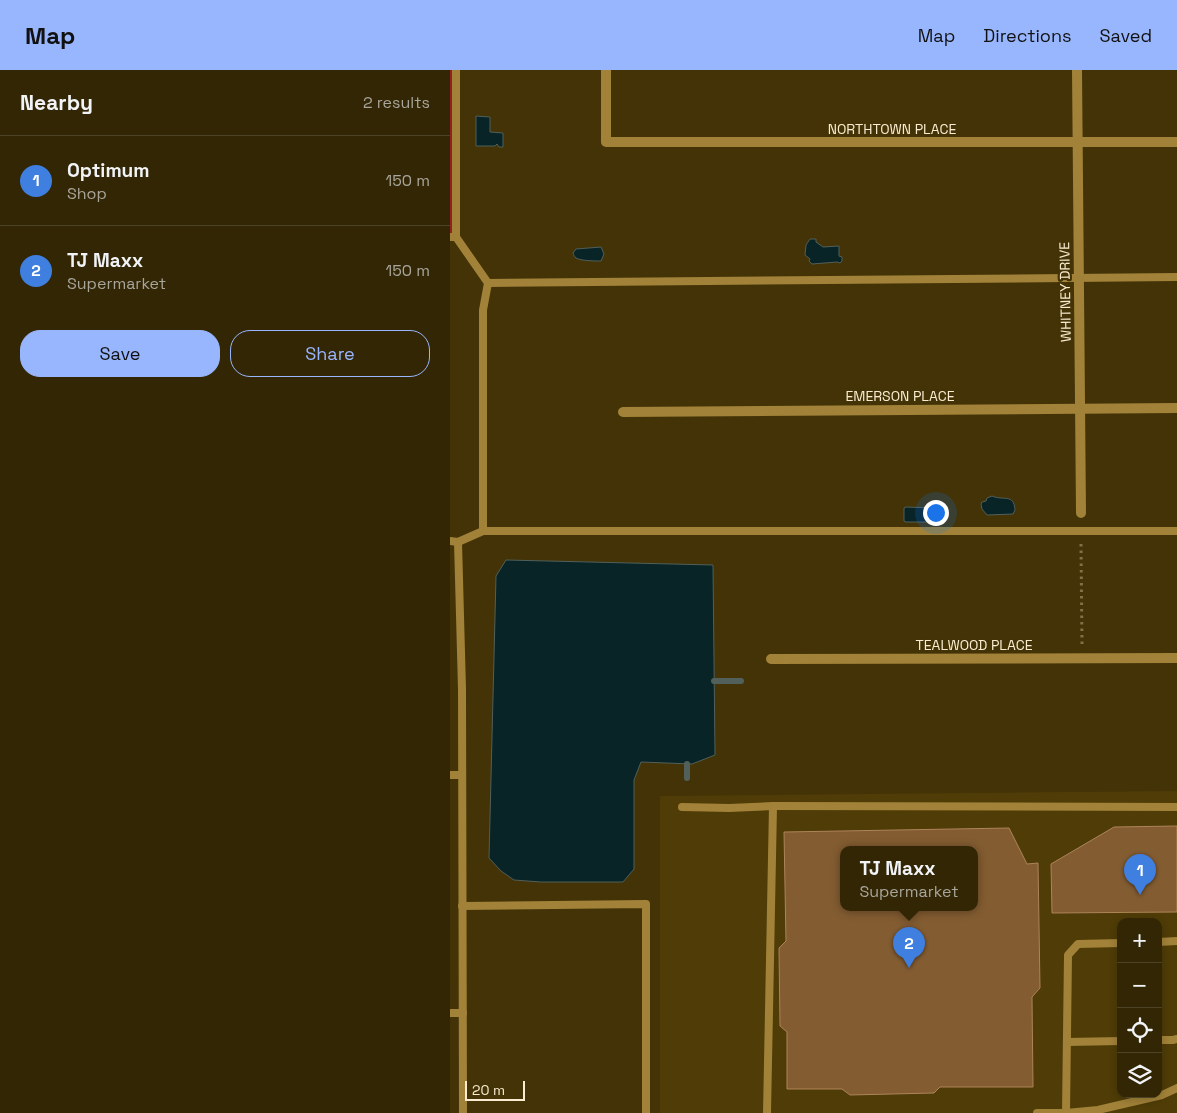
<!DOCTYPE html>
<html lang="en">
<head>
<meta charset="utf-8">
<style>
  body { margin:0; font-family:"Space Grotesk",sans-serif; background:#3a2e0f; color:#f1f3f6 }
  .controls { position:absolute; right:15px; bottom:15px; display:grid; overflow:hidden; border-radius:10px; box-shadow:0 2px 8px #0003 }
  .controls button { width:45px; height:45px; display:grid; place-items:center; padding:0; border:0; border-bottom:1px solid #4d4327; background:#322605; color:#f1f3f6; font:25px sans-serif }
  .scale { position:absolute; left:15px; bottom:12px; width:60px; box-sizing:border-box; padding-left:5px; border:2px solid #f9ecd0; border-top:0; font-size:14px; line-height:18px; white-space:nowrap; color:#f9ecd0; -webkit-text-stroke:4px #433307; paint-order:stroke }
  .you { position:absolute; left:485px; top:442px; width:18px; height:18px; margin:-12px; border:4px solid #fff; border-radius:50%; background:#1a73e8; box-shadow:0 0 0 8px #1a73e833 }
  .badge { display:grid; place-items:center; width:32px; height:32px; border-radius:50%; background:#98b6fd; color:#fff; font-size:16px; font-weight:700 }
  .pin { position:absolute; translate:-50% -41px; filter:drop-shadow(0 1px 2px #0008) }
  .pin::after { content:''; position:absolute; top:26px; width:18px; height:15px; background:inherit; clip-path:polygon(0 0,100% 0,50% 100%) }
  .popup { position:absolute; left:390px; top:776px; width:138px; height:65px; box-sizing:border-box; display:grid; place-content:center; border-radius:10px; background:#322605; filter:drop-shadow(0 1px 4px #0005); font-size:16px; white-space:nowrap; color:#a8a59a }
  .popup b { font-size:19px; color:#f1f3f6 }
  .popup::after { content:''; position:absolute; left:50%; top:100%; margin-left:-10px; border:10px solid transparent; border-top-color:#322605 }
  .list { margin:0; padding:0; list-style:none }
  h2 { display:flex; justify-content:space-between; align-items:center; height:65px; margin:0; padding:0 20px; font-size:21px }
  h2 small { font-size:16px; font-weight:400; color:#a8a59a }
  .list li { display:grid; grid-template-columns:32px 1fr auto; gap:15px; align-items:center; box-sizing:border-box; height:90px; padding:0 20px; border-top:1px solid #4d4327 }
  .list b { display:block; font-size:19px; white-space:nowrap }
  .list p { margin:0; font-size:16px; white-space:nowrap; color:#a8a59a }
  .list em { font-size:16px; font-style:normal; color:#a8a59a }
  .actions { display:flex; gap:10px; padding:15px 20px }
  .actions a { flex:1; padding:11px 0; border:1px solid #98b6fd; border-radius:20px; text-align:center; font-size:18px; color:#98b6fd }
  .actions .main { background:#98b6fd; color:#111 }
  .icon { flex:none; width:28px; height:28px; fill:none; stroke:currentColor; stroke-width:2; stroke-linecap:round; stroke-linejoin:round }
  .map { position:relative; flex:none; width:727px; height:1043px; overflow:hidden }
  header { display:flex; align-items:center; gap:30px; box-sizing:border-box; height:70px; padding:0 25px; background:#98b6fd; color:#111 }
  header strong { font-size:24px }
  nav { display:flex; gap:28px; margin-inline-start:auto; font-size:18px }
  main { display:flex }
  aside { flex:1; background:#322605 }
  .map>svg:first-child { display:block }
  .built { fill:#4f3c07; fill-rule:evenodd }
  .green { fill:#932120 }
  .water { fill:#092427; stroke:#51605a }
  .lines { fill:none; stroke-linecap:round; stroke-linejoin:round }
  .stream { stroke:#51605a; stroke-width:6 }
  .building { fill:#835c31; stroke:#ae8459; fill-rule:evenodd }
  .path { stroke:#80714b; stroke-width:3; stroke-dasharray:2.5 4; stroke-linecap:butt }
  .lane { stroke:#a18238; stroke-width:8 }
  .street { stroke:#a18238; stroke-width:10 }
  .labels { text-anchor:middle; dominant-baseline:central; stroke-width:4.5; stroke-linejoin:round; paint-order:stroke }
  .street-label { font-size:14px; fill:#f9ecd0; stroke:#433307 }
</style>
</head>
<body>
<header>
<strong>Map</strong>
<nav><a>Map</a><a>Directions</a><a>Saved</a></nav>
</header>
<main>
<aside>
<h2>Nearby<small>2 results</small></h2>
<ul class="list">
<li><span class="badge" style="background:#3f7fe0">1</span><div><b>Optimum</b><p>Shop</p></div><em>150 m</em></li>
<li><span class="badge" style="background:#3f7fe0">2</span><div><b>TJ Maxx</b><p>Supermarket</p></div><em>150 m</em></li>
</ul>
<div class="actions"><a class="main">Save</a><a>Share</a></div>
</aside>
<div class="map">
<svg width="727" height="1043" viewBox="0 0 727 1043">
  <rect width="100%" height="100%" fill="#433307"/>
  <!-- built -->
  <path class="built" d="M727 721V1043H210V726ZM394 779H524V837H394ZM671 852H708V1024H671Z"/>
  <!-- green -->
  <rect class="green" x="0" y="0" width="6" height="167"/>
  <!-- water -->
  <g class="water">
    <polygon points="26,46 40,47 40,62 53,63 53,77 49,77 47,74 45,76 26,76"/>
    <polygon points="360,169 366,169 366,172 373,177 389,176 389,186 392,187 392,191 390,193 387,192 362,194 359,191 360,189 355,185 356,175"/>
    <path d="M151 177 154 184 151 191C145 191 128 191 125 187 124 186 124 185 123 183L126 179Z"/>
    <path d="M542 426C553 431 564 423 565 440L563 444 537 445 532 439 531 434 532 432 536 431 537 428Z"/>
    <polygon points="456,437 484,438 485,441 482,444 482,452 456,452 454,451 454,438"/>
    <polygon points="56,490 263,495 265,685 242,694 191,692 184,710 184,799 173,812 91,812 64,810 51,801 39,788 46,506"/>
  </g>
  <g class="lines">
    <!-- stream -->
    <g class="stream">
      <polyline points="264,611 291,611"/>
      <polyline points="237,708 237,694"/>
    </g>
  </g>
  <!-- building -->
  <g class="building">
    <polygon points="727,756 727,842 602,843 601,794 664,757"/>
    <path d="M559 758 577 794 588 793 590 918 582 927 583 1017H490L484 1023 400 1025 392 1019H337V962L330 956 329 878 336 871 334 762ZM394 779H524V837H394Z"/>
  </g>
  <g class="lines">
    <!-- path -->
    <polyline class="path" points="631,474 632,575"/>
    <!-- lane -->
    <g class="lane">
      <polyline points="0,167 6,167 38,213 33,240 33,461"/>
      <polyline points="6,167 6,0"/>
      <polyline points="38,213 727,207"/>
      <polyline points="0,471 8,472 33,461 727,461"/>
      <polyline points="8,472 12,619 13,1043"/>
      <polyline points="0,705 12,705"/>
      <polyline points="323,736 727,737"/>
      <polyline points="232,737 279,738 323,736 317,1043"/>
      <polyline points="12,836 196,834 196,1043"/>
      <polyline points="708,872 727,871"/>
      <polyline points="0,943 13,943"/>
      <polyline points="708,970 723,970 727,969"/>
      <polyline points="617,972 671,971"/>
      <polyline points="587,1043 616,1043 648,1040 712,1025 727,1018"/>
      <polyline points="616,1043 618,885 628,874 671,873"/>
    </g>
    <!-- street -->
    <g class="street">
      <polyline points="156,0 156,72 727,72"/>
      <polyline points="627,0 631,443"/>
      <polyline points="173,342 727,338"/>
      <polyline points="321,589 727,588"/>
    </g>
  </g>
  <g class="labels">
    <!-- street labels -->
    <g class="street-label">
      <text x="442" y="59">NORTHTOWN PLACE</text>
      <text transform="translate(615 222) rotate(-91)">WHITNEY DRIVE</text>
      <text x="450" y="326">EMERSON PLACE</text>
      <text x="524" y="575">TEALWOOD PLACE</text>
    </g>
  </g>
</svg>
<div class="controls">
<button>+</button>
<button>−</button>
<button><svg class="icon" aria-label="locate" viewBox="0 0 24 24"><circle cx="12" cy="12" r="6"/><path d="M12 2v4M12 18v4M2 12h4M18 12h4"/></svg></button>
<button><svg class="icon" aria-label="layers" viewBox="0 0 24 24"><path d="M12 4l9 5-9 5-9-5zM3 14l9 5 9-5"/></svg></button>
</div>
<div class="scale">20 m</div>
<div class="you"></div>
<div class="pin badge" style="left:690px;top:825px;background:#3f7fe0">1</div>
<div class="pin badge" style="left:459px;top:898px;background:#3f7fe0">2</div>
<div class="popup"><b>TJ Maxx</b>Supermarket</div>
</div>
</main>
</body>
</html>
